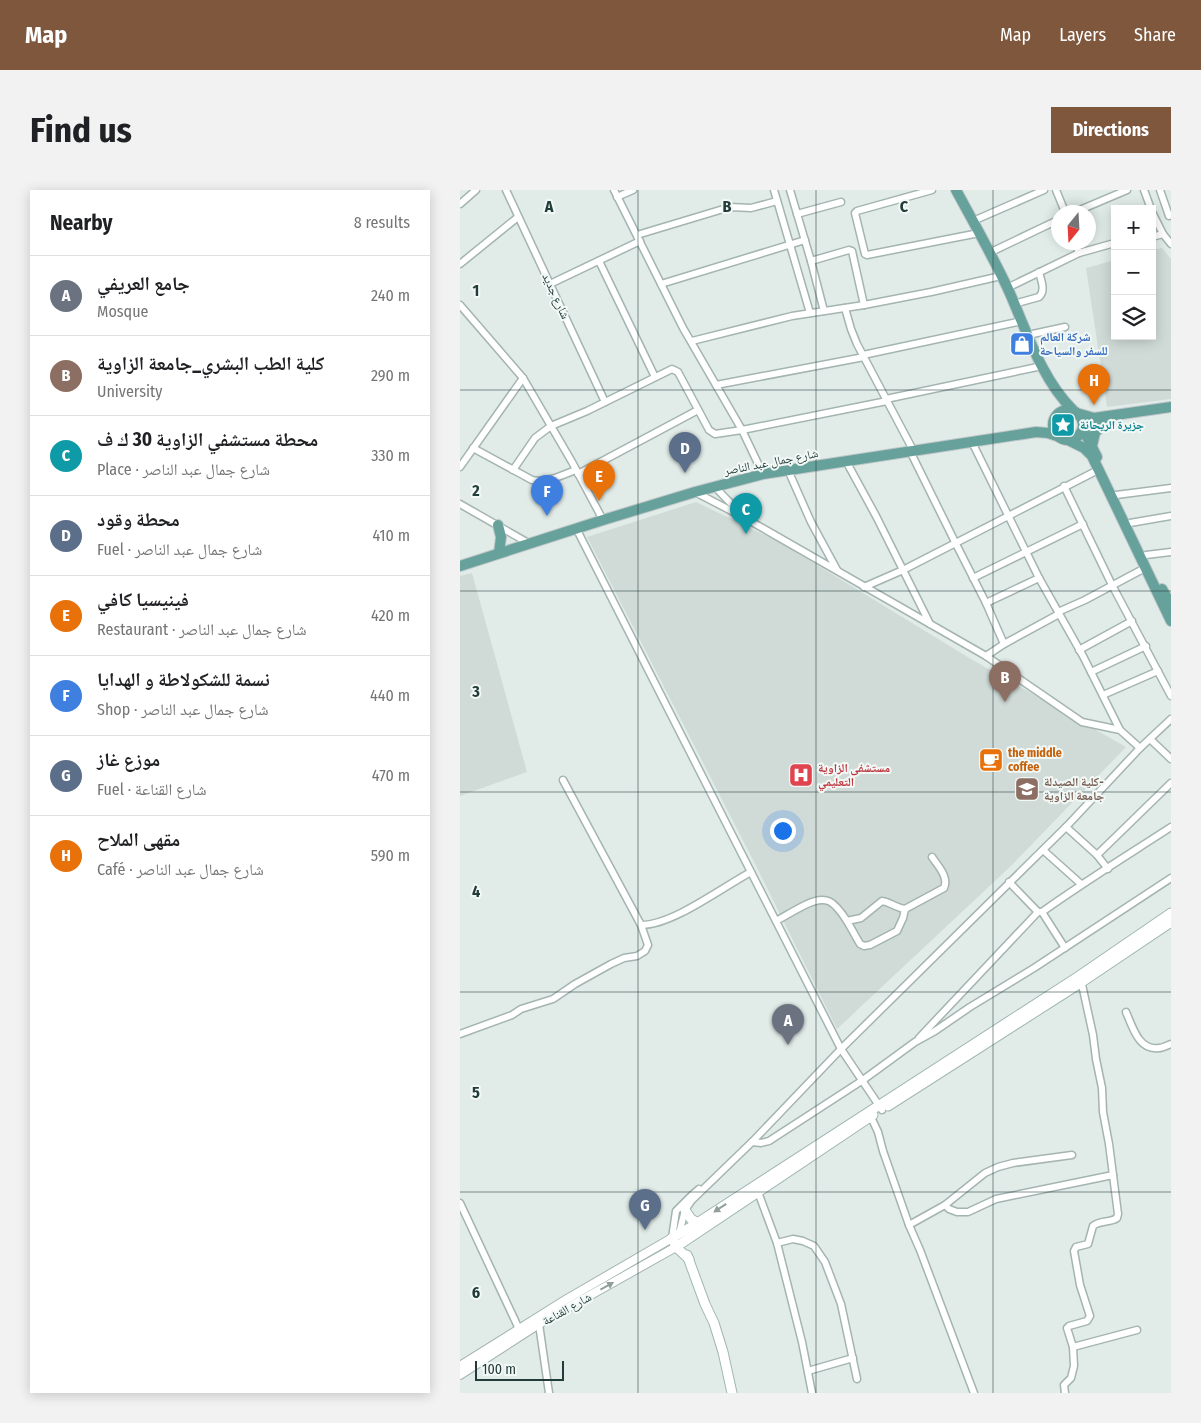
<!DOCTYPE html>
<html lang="en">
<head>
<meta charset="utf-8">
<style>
  body { margin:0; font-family:"Fira Sans Condensed","Noto Naskh Arabic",sans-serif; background:#f2f2f2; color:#202124 }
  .controls { position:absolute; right:15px; top:15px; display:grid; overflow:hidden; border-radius:0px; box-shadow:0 2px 12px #0003 }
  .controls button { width:45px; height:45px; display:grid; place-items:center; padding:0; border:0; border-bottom:1px solid #e0e0e0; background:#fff; color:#202124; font:25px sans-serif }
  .compass { position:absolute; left:591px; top:15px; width:45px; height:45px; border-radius:50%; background:#fff; box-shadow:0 2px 12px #0003; rotate:198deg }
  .scale { position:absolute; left:15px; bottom:12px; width:89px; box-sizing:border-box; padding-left:5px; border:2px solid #223c3a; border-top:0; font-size:14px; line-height:18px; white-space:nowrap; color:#223c3a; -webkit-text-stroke:4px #f2f8f6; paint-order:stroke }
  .you { position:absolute; left:322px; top:640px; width:18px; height:18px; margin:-12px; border:4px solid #fff; border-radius:50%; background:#1a73e8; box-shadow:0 0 0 8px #1a73e833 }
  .badge { display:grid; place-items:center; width:32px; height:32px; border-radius:50%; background:#7e573d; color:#fff; font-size:16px; font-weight:700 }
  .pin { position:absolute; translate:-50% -41px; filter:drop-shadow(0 1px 2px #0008) }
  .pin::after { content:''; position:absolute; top:26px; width:18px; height:15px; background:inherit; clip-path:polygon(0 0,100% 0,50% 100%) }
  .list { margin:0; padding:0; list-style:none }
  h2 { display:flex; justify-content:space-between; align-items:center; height:65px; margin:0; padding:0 20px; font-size:21px }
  h2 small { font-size:16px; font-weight:400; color:#757577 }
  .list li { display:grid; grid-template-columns:32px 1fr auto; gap:15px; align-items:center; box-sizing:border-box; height:80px; padding:0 20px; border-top:1px solid #e0e0e0 }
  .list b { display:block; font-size:19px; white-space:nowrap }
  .list p { margin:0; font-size:16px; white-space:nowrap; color:#757577 }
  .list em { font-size:16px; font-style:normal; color:#757577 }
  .icon { flex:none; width:28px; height:28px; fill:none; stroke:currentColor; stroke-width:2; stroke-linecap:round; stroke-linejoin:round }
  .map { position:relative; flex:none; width:711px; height:1203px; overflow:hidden; border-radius:0px }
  header { display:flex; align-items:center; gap:30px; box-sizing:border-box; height:70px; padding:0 25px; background:#7e573d; color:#fff }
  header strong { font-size:24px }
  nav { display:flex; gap:28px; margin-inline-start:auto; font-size:18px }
  .intro { display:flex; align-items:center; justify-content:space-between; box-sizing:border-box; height:120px; padding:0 30px }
  h1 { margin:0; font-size:35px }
  .button { padding:12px 22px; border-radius:0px; background:#7e573d; color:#fff; font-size:18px; font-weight:700 }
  main { display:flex; gap:30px; padding:0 30px }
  aside { flex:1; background:#fff; border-radius:0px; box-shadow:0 2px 12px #0003 }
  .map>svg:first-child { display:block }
  .built { fill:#d0dbd8 }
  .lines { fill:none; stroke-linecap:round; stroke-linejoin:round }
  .minor-casing { stroke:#a4b4b1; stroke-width:9 }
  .tertiary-casing { stroke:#a4b4b1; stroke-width:10 }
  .secondary-casing { stroke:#a0b7b3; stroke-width:11 }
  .primary-casing { stroke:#c1c8c8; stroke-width:12 }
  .minor { stroke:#fff; stroke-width:6 }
  .tertiary { stroke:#fff; stroke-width:8 }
  .secondary { stroke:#fff; stroke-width:9 }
  .primary { stroke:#66a19c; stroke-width:10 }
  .oneway { fill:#909e9c }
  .grid { fill:none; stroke:#223c3a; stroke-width:1; stroke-opacity:0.55 }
  .labels { text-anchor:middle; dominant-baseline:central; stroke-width:4; stroke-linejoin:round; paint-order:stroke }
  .street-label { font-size:12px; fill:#223c3a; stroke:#f2f8f6 }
  .shop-label { font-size:12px; font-weight:bold; fill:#366cbe; stroke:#f2f8f6; text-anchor:start }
  .culture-label { font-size:12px; font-weight:bold; fill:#0d838f; stroke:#f2f8f6; text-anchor:start }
  .food-label { font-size:12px; font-weight:bold; fill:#c56008; stroke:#f2f8f6; text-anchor:start }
  .health-label { font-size:12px; font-weight:bold; fill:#be3a42; stroke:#f2f8f6; text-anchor:start }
  .education-label { font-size:12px; font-weight:bold; fill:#785e54; stroke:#f2f8f6; text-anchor:start }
  .grid-label { font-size:16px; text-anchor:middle; font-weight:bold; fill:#223c3a; stroke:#f2f8f6; stroke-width:4; stroke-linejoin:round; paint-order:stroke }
</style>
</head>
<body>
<header>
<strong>Map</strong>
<nav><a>Map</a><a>Layers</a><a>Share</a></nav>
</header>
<div class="intro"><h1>Find us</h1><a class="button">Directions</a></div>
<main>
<aside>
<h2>Nearby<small>8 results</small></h2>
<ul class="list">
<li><span class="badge" style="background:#6b7280">A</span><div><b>جامع العريفي</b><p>Mosque</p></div><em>240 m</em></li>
<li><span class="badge" style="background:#8d6e63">B</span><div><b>كلية الطب البشري_جامعة الزاوية</b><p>University</p></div><em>290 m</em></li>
<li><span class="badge" style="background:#0f9aa8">C</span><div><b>محطة مستشفي الزاوية 30 ك ف</b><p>Place · شارع جمال عبد الناصر</p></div><em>330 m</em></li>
<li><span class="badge" style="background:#5c6f8a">D</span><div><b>محطة وقود</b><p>Fuel · شارع جمال عبد الناصر</p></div><em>410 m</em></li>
<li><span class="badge" style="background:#e8710a">E</span><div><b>فينيسيا كافي</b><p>Restaurant · شارع جمال عبد الناصر</p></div><em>420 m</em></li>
<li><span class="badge" style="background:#3f7fe0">F</span><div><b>نسمة للشكولاطة و الهدايا</b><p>Shop · شارع جمال عبد الناصر</p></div><em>440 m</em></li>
<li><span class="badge" style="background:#5c6f8a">G</span><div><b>موزع غاز</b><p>Fuel · شارع القناعة</p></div><em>470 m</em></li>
<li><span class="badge" style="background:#e8710a">H</span><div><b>مقهى الملاح</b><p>Café · شارع جمال عبد الناصر</p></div><em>590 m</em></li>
</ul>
</aside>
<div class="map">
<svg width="711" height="1203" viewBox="0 0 711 1203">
  <rect width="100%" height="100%" fill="#e1ece9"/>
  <!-- built -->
  <g class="built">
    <polygon points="702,58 711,69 711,209 647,217 626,78 655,70 655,146 692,146 692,60"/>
    <polygon points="236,312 321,353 511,469 666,557 552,675 377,839 293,670 127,347"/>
    <polygon points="12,383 67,582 0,606 0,386"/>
  </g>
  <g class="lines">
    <defs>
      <g id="minor">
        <polyline points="46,0 145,212"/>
        <polyline points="154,0 223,138 282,240 303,284"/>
        <polyline points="314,0 350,123"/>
        <polyline points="330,0 351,71 364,121"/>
        <polyline points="472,0 397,21 395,23 405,64 407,65 519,43"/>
        <polyline points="596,0 605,22"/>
        <polyline points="684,0 691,19"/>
        <polyline points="700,0 709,26"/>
        <polyline points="157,7 173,0"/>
        <polyline points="0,14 16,0"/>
        <polyline points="615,22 667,0"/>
        <polyline points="692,22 703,44 711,54"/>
        <polyline points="337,24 381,12"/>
        <polyline points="513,31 584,0"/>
        <polyline points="177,45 270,17 291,18 317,11"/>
        <polyline points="692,47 703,44"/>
        <polyline points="615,52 619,63"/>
        <polyline points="529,63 598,30"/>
        <polyline points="139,71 195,187"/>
        <polyline points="351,71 389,60 392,61 404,115"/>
        <polyline points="0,74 58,27"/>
        <polyline points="90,94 180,51"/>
        <polyline points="201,94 345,50"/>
        <polyline points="547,98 619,63 651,54 655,54"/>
        <path d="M554 114 579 107C586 101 581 90 579 82"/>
        <polyline points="0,115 63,188 112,272 143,330"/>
        <polyline points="385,118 391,139 397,154 453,260"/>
        <polyline points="568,145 605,137"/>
        <polyline points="232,151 332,126 404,115 471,102 541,86"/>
        <polyline points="403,165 562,131"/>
        <polyline points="256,195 404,167"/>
        <polyline points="426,209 582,176"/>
        <polyline points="512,252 579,388 623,466 660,540"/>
        <path d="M13 258 72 290C88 293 102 285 116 280"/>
        <polyline points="450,261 495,352 526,413 544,454"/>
        <polyline points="386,271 416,326 470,434"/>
        <polyline points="0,277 63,188"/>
        <polyline points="53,280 75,248 91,236 127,221 212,179 218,182 249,240 255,244 282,240 427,211"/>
        <polyline points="328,280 351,332 377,380"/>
        <polyline points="118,284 238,220"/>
        <polyline points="604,296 652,395 711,506"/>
        <polyline points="255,297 281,324"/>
        <polyline points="235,302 285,328 526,466 622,532 660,540 680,558"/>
        <polyline points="656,305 711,298"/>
        <polyline points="0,314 70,354"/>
        <polyline points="670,333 711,326"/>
        <polyline points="116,338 381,859 422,920"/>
        <polyline points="686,365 711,362"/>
        <polyline points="513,388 623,334"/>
        <polyline points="404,397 443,380 638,280"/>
        <polyline points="526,413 579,388"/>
        <polyline points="598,422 625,410 685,378"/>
        <polyline points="619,460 672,431"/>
        <polyline points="526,466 544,454 599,424"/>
        <polyline points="631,482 686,456"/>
        <polyline points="643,505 698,481"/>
        <polyline points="690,549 711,569"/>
        <path d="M103 590 181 735C213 735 261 698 291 682"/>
        <polyline points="606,637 637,665 648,679"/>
        <polyline points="583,660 621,694"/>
        <polyline points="637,665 711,593"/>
        <polyline points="549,692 578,722"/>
        <polyline points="582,722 605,758"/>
        <path d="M316 731C325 726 335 720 345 715 367 704 374 711 387 731L401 728 422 711C430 712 436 718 445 719L484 698C489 687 478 676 472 667"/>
        <polyline points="387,731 400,754 404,756 410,755 437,741 443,728 445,719"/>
        <path d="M666 822C673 838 679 861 699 858 703 858 708 855 711 854"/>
        <polyline points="0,844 52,825 61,819 93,809 115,794 151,774 164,768 177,766 185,761 188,755 181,735"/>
        <path d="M459 848 578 722H582C624 692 668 665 711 637"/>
        <polyline points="410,925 418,942 423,961 449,1035 460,1060 514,1203"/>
        <polyline points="292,952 301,953 309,951 403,890 455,852 475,841 510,817 574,778 711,688"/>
        <polyline points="298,1002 317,1053 342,1152 352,1203"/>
        <polyline points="0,1013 59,1139"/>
        <polyline points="485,1015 489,1019 497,1022 508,1022 536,1009 653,985"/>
        <polyline points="449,1035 485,1015 525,983 538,977 553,973 612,965"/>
        <polyline points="219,1044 225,1020 232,1010 292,952 381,859 606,637 680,558 711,529"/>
        <polyline points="212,1048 216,1021 232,1005 239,999"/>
        <polyline points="317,1053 333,1049 343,1051 354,1056 365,1072 381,1114 397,1189"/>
        <polyline points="79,1134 89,1203"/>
        <polyline points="613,1157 677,1140"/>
        <polyline points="348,1181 393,1168"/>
        <path d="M605 1203 604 1195 611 1188 614 1176 613 1157 607 1138 609 1136 627 1131 630 1126 620 1095 614 1061 616 1057 628 1054 633 1036C640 1030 650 1033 657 1028L658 1024 649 954 643 922 642 898 636 869 633 845 621 790"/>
      </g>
      <g id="tertiary">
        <polyline points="0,1176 107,1109 212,1048"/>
        <polyline points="0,1185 79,1134 216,1057"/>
      </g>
      <g id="secondary">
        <polyline points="428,916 622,792 711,732"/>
        <polyline points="225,1020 231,1029 238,1033"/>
        <polyline points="216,1057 413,925"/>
        <polyline points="227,1065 245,1114 254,1133 263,1162 272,1203"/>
        <polyline points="229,1069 216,1057 212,1048 231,1037 619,786 711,723"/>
      </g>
      <g id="primary">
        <path d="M496 0C514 33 532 65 548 99 566 139 581 189 613 220"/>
        <circle cx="608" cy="235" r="15"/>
        <polyline points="620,224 634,228 711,217"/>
        <polyline points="623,239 637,267"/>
        <polyline points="608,250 624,258 632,266 711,431"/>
        <polyline points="632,256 635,243 644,233"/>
        <polyline points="38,335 41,347 39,363"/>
        <polyline points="0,376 143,330 235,302 303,284 576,242 588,243 600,247"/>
        <polyline points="702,399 711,415"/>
      </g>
    </defs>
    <!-- minor casing -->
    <use href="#minor" class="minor-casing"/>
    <!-- tertiary casing -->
    <use href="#tertiary" class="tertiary-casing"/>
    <!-- secondary casing -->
    <use href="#secondary" class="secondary-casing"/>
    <!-- primary casing -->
    <use href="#primary" class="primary-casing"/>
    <!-- minor -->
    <use href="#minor" class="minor"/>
    <!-- tertiary -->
    <use href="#tertiary" class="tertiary"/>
    <!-- secondary -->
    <use href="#secondary" class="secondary"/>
    <!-- primary -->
    <use href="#primary" class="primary"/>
  </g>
  <!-- one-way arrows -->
  <defs><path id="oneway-solid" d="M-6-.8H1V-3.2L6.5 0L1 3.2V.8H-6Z" transform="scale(1.25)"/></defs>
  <g class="oneway">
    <use href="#oneway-solid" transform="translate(260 1018) rotate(147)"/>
    <use href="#oneway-solid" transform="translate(147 1096) rotate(-29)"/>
  </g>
  <!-- grid -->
  <path class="grid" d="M178 0V1203M356 0V1203M533 0V1203M0 200H711M0 401H711M0 602H711M0 802H711M0 1002H711"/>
  <!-- icons -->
  <defs>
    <symbol id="shop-square" viewBox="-11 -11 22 22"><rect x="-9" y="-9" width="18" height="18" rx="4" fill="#3f7fe0" stroke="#f2f8f6"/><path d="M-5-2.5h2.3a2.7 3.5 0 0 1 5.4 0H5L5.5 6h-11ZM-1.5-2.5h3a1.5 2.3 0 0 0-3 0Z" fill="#fff"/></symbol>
    <symbol id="sight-square" viewBox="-11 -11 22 22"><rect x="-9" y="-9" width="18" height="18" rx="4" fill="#0f9aa8" stroke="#f2f8f6"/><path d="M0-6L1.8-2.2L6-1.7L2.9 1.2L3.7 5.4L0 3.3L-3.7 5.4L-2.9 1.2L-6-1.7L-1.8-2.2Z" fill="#fff"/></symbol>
    <symbol id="cafe-square" viewBox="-11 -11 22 22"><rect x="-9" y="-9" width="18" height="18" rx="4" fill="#e8710a" stroke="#f2f8f6"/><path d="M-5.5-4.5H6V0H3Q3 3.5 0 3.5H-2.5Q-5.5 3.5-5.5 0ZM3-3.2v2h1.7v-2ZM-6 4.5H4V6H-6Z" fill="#fff"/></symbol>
    <symbol id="hospital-square" viewBox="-11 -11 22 22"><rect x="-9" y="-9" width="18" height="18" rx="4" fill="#e0444e" stroke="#f2f8f6"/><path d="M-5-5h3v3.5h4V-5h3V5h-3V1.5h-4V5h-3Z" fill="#fff"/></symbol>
    <symbol id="university-square" viewBox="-11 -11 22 22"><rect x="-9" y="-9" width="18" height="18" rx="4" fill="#8d6e63" stroke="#f2f8f6"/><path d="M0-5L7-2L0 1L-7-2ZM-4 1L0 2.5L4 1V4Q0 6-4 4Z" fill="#fff"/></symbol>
  </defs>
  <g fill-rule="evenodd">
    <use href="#shop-square" x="548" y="140" width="28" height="28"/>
    <use href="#sight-square" x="589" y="221" width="28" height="28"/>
    <use href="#cafe-square" x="517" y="556" width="28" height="28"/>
    <use href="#hospital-square" x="327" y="571" width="28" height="28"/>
    <use href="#university-square" x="553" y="585" width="28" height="28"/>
  </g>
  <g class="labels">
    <!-- street labels -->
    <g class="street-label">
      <text transform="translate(96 106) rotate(65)">شارع جديد</text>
      <text transform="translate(311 272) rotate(-11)">شارع جمال عبد الناصر</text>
      <text transform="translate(107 1119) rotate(-29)">شارع القناعة</text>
    </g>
    <!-- shop labels -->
    <g class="shop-label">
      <text x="580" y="147">شركة العالم<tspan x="580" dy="14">للسفر والسياحة</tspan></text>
    </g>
    <!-- culture labels -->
    <g class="culture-label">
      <text x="620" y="235">جزيرة الريحانة</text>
    </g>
    <!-- food labels -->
    <g class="food-label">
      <text x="548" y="563">the middle<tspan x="548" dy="14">coffee</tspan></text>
    </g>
    <!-- health labels -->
    <g class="health-label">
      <text x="358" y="578">مستشفى الزاوية<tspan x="358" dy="14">التعليمي</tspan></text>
    </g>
    <!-- education labels -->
    <g class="education-label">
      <text x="584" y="592">كلية الصيدلة-<tspan x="584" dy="14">جامعة الزاوية</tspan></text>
    </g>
  </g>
  <g class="grid-label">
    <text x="89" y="22">A</text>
    <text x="267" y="22">B</text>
    <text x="444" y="22">C</text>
    <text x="16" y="106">1</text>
    <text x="16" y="306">2</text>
    <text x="16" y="507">3</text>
    <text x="16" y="707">4</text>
    <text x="16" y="908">5</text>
    <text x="16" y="1108">6</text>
  </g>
</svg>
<div class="controls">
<button>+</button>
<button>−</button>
<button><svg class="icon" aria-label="layers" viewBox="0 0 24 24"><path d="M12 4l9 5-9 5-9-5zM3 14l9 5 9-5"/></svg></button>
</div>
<svg class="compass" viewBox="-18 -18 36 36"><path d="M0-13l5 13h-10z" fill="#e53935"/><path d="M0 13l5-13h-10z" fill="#757577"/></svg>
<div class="scale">100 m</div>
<div class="you"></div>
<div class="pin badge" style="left:328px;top:855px;background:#6b7280">A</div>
<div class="pin badge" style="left:545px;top:512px;background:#8d6e63">B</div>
<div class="pin badge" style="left:286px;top:344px;background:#0f9aa8">C</div>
<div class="pin badge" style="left:225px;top:283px;background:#5c6f8a">D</div>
<div class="pin badge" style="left:139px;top:311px;background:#e8710a">E</div>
<div class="pin badge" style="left:87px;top:326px;background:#3f7fe0">F</div>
<div class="pin badge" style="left:185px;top:1040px;background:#5c6f8a">G</div>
<div class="pin badge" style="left:634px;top:215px;background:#e8710a">H</div>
</div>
</main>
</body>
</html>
